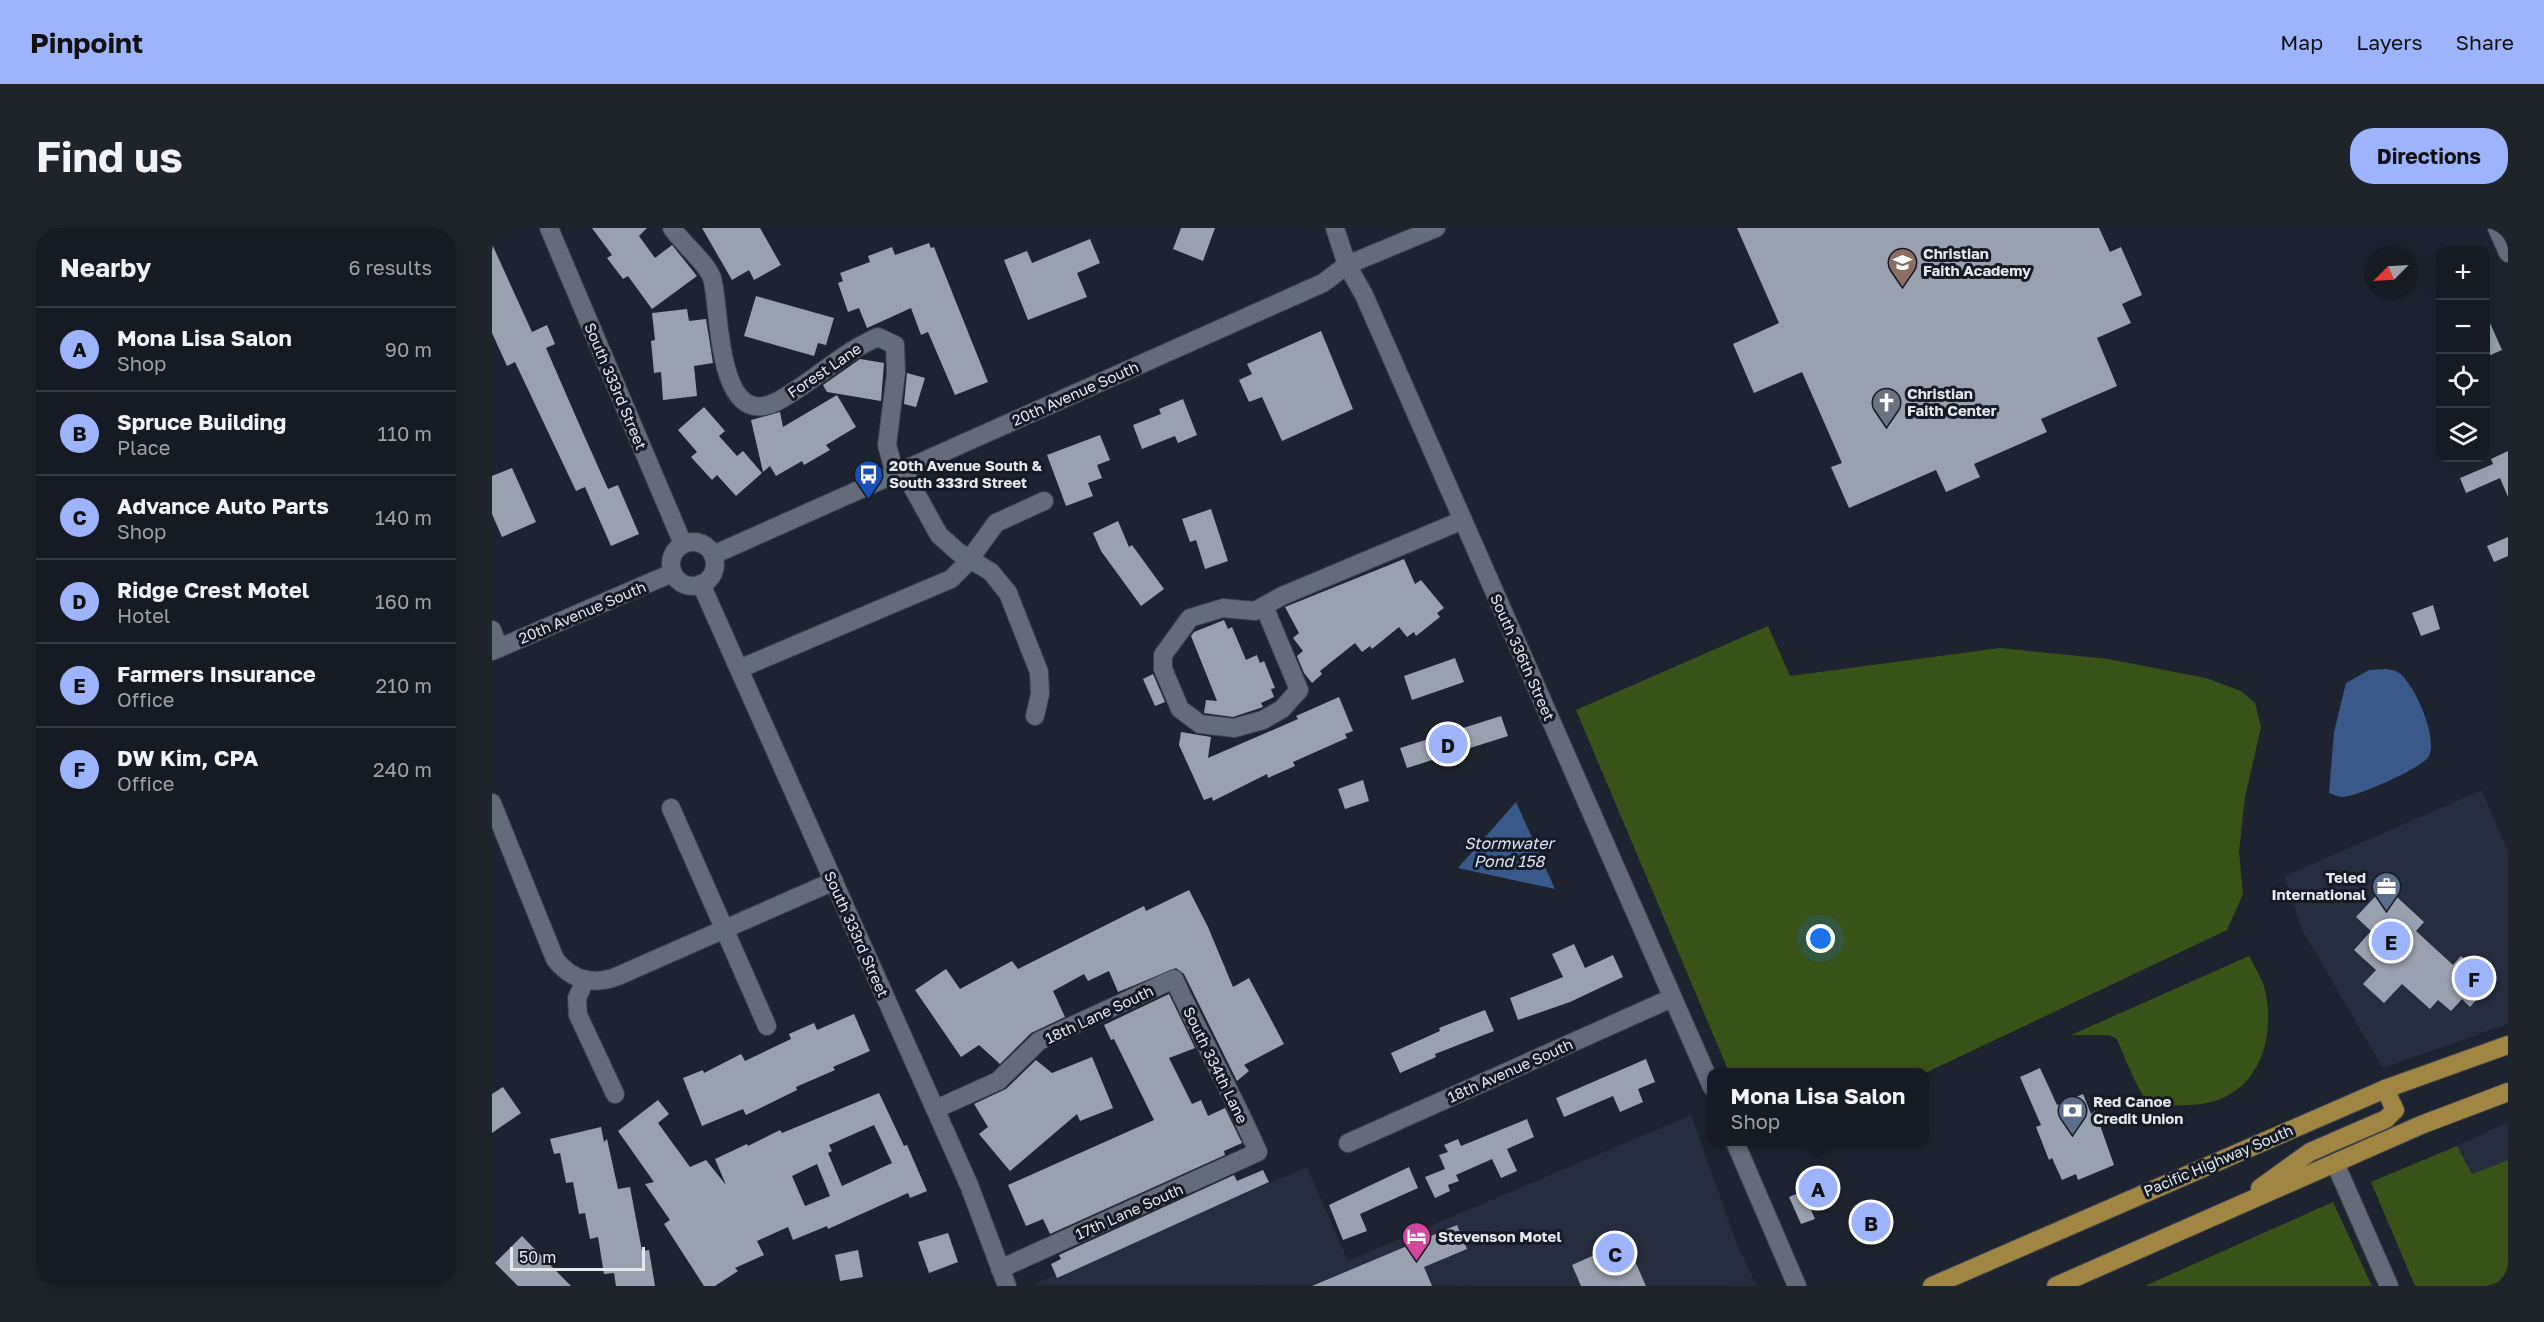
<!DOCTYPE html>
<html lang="en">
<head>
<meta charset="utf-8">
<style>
  body { margin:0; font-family:"Golos Text",sans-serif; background:#1f242b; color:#f1f3f6 }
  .controls { position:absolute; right:18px; top:18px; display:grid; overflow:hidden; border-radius:12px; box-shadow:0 3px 15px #0003 }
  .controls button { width:54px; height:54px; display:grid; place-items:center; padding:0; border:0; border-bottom:2px solid #353941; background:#161b23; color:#f1f3f6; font:30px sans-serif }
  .compass { position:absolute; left:1872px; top:18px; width:54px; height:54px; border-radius:50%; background:#161b23; box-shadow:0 3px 15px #0003; rotate:246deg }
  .scale { position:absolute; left:18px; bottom:15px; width:135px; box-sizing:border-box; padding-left:6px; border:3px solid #e3e8ef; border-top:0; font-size:16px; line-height:21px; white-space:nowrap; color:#e3e8ef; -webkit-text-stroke:4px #151b26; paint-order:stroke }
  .you { position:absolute; left:1329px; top:711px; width:21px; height:21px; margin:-15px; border:4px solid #fff; border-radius:50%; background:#1a73e8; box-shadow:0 0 0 9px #1a73e833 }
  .badge { display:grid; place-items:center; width:39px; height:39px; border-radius:50%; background:#9db4fd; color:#111; font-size:20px; font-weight:700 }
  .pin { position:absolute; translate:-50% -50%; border:3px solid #fff; box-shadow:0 2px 6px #0006 }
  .popup { position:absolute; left:1215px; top:840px; width:222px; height:78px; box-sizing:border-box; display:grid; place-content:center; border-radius:12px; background:#161b23; filter:drop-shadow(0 2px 4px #0005); font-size:20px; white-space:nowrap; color:#9ea1a6 }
  .popup b { font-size:22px; color:#f1f3f6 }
  .popup::after { content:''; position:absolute; left:50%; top:100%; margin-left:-12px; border:12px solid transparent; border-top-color:#161b23 }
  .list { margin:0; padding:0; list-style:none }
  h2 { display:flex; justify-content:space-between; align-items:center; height:78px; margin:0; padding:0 24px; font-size:26px }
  h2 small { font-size:20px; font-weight:400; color:#9ea1a6 }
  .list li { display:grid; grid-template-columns:39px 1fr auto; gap:18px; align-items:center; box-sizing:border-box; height:84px; padding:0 24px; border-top:2px solid #353941 }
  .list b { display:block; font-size:22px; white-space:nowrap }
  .list p { margin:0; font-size:20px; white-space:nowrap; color:#9ea1a6 }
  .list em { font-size:20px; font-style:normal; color:#9ea1a6 }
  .icon { flex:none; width:33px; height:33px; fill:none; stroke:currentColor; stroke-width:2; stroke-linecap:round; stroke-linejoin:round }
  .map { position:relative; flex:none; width:2016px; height:1058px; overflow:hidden; border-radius:24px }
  header { display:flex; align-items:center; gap:36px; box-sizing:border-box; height:84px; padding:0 30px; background:#9db4fd; color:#111 }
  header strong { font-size:28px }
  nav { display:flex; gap:33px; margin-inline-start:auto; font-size:21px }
  .intro { display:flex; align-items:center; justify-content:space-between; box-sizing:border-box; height:144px; padding:0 36px }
  h1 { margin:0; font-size:42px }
  .button { padding:15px 27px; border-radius:24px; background:#9db4fd; color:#111; font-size:21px; font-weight:700 }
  main { display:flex; gap:36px; padding:0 36px }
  aside { flex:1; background:#161b23; border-radius:24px; box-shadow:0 3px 15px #0003 }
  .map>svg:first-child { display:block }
  .built { fill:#252d3e }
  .forest { fill:#395217 }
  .water { fill:#3a598b }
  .building { fill:#99a1af; fill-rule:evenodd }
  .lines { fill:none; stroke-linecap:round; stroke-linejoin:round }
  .street-casing { stroke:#3d424b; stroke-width:20 }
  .secondary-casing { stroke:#3d424b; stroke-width:20 }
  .primary-casing { stroke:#3d424b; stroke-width:20 }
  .street { stroke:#656c79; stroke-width:18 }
  .secondary { stroke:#656c79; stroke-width:18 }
  .primary { stroke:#a08543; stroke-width:18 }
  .labels { text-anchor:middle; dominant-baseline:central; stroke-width:6; stroke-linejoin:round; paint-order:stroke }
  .poi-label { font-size:15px; font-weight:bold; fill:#e3e8ef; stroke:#151b26; text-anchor:start }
  .street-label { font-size:15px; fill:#e3e8ef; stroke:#151b26 }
  .water-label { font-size:16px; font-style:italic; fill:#d9e3f2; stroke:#151b26 }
</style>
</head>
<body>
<header>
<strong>Pinpoint</strong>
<nav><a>Map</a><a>Layers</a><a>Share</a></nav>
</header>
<div class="intro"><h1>Find us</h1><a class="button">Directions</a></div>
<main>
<aside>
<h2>Nearby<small>6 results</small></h2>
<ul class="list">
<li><span class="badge">A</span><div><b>Mona Lisa Salon</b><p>Shop</p></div><em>90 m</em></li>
<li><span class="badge">B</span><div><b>Spruce Building</b><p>Place</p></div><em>110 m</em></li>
<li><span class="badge">C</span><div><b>Advance Auto Parts</b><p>Shop</p></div><em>140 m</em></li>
<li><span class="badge">D</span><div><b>Ridge Crest Motel</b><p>Hotel</p></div><em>160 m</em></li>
<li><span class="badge">E</span><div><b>Farmers Insurance</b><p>Office</p></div><em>210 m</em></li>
<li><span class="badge">F</span><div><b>DW Kim, CPA</b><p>Office</p></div><em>240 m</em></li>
</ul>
</aside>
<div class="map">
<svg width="2016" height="1058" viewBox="0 0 2016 1058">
  <rect width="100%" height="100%" fill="#1e242f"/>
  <!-- built -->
  <g class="built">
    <polygon points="1990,562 2016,624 2016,796 1891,840 1810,702 1792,648"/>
    <polygon points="1199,887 1246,1019 1265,1058 540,1057 815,939 856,1033"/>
    <polygon points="2016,894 2016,932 1980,946 1965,918"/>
  </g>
  <!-- forest -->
  <g class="forest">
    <polygon points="1276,398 1298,448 1508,420 1616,431 1714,450 1749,463 1763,475 1769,499 1753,569 1747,623 1751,666 1735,702 1433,845 1237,844 1084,482"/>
    <path d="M1757 728C1763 740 1772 753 1774 766 1784 822 1759 878 1694 877 1682 877 1665 881 1655 872 1647 866 1630 823 1625 811L1617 807H1579Z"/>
    <polygon points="1965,918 1980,946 2016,932 2016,1058 1923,1058 1879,954"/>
    <polygon points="1841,974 1880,1058 1653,1058"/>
  </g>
  <!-- water -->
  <g class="water">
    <path d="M1894 441C1898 442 1903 442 1907 445 1923 456 1946 510 1937 528 1931 540 1864 569 1850 569 1846 569 1841 566 1837 565L1842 504 1854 455 1877 442Z"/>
    <polygon points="1024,574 1063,661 966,640"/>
  </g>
  <!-- building -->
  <g class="building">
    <polygon points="100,0 155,0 147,8 163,30 180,17 205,48 160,81 136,48 131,51 115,30 120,27"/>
    <polygon points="210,0 268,0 289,37 262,52 257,42 240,52"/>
    <polygon points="689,0 723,0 711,33 681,21"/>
    <polygon points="1245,0 1607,0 1618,24 1629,19 1650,67 1630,76 1639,95 1605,110 1625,158 1549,191 1555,204 1482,236 1488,249 1454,264 1444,242 1357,280 1339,239 1350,235 1310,144 1262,165 1241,116 1287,95"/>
    <polygon points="598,11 608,35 585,45 595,69 536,92 512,32 535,23 540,35"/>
    <polygon points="437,15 439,20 442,19 496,154 463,167 436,104 429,107 419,80 375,100 367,80 356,84 346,55 351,53 348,45 378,34 376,28 400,19 403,27"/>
    <polygon points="0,16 40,104 55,97 63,116 54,120 91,205 116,261 126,257 147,306 119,318 93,259 84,263 23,134 15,138 0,105"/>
    <polygon points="264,68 342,90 334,117 326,115 322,128 252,108"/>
    <polygon points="195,81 197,93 214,91 221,135 202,138 205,168 171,172 169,144 162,145 159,113 163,112 160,85"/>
    <polygon points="1994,86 2010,122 1994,129"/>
    <polygon points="829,103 861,181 790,213 770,169 757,174 747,152 760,146 755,136"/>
    <polygon points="368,131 392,135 389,173 335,164 331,157"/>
    <polygon points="415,145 433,150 424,179 412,176"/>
    <polygon points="345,167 364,199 334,217 338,222 312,237 310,233 284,248 278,238 271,244 259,192 288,184 291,199"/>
    <polygon points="691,171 705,207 686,215 683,208 650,221 641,197 669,186 667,181"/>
    <polygon points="212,179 233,203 227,208 245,228 251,223 270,245 244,268 225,247 220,252 199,229 205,224 186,202"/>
    <polygon points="608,207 618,232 605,237 610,250 596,255 601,268 574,278 555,227"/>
    <polygon points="2016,223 2016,269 2008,250 1974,265 1968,250 2001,236 1999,231"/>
    <polygon points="20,240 44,294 10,309 0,286 0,248"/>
    <polygon points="719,281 736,333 713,341 704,312 698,314 690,291"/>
    <polygon points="626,293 637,319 640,317 672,361 649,378 609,323 601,305"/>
    <polygon points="2016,309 2016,328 2002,334 1995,318"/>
    <polygon points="912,331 923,356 929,352 952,380 945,385 948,389 924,408 922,404 915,409 907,399 880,421 878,418 870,424 863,415 828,443 830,446 820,455 812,445 805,428 811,423 801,410 807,405 793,379"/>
    <polygon points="1941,377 1948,401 1929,408 1920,385"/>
    <polygon points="732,392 736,401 740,399 754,432 765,427 768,435 772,433 783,460 779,461 782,469 769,475 771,479 741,489 712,485 714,472 725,473 699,408 702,404"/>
    <polygon points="963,430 972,454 920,472 912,448"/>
    <polygon points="661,446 673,474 663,478 651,451"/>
    <polygon points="847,469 861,503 853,506 855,510 801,534 803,538 776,550 775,546 721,573 720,569 712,572 687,517 689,504 719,509 716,530 806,491 804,488"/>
    <polygon points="1009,488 1016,508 915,540 908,520"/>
    <polygon points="871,552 877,573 853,581 846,561"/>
    <polygon points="1893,658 1932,694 1924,703 1961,737 1969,728 1999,755 1978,779 1970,771 1959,783 1946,772 1938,781 1910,756 1892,775 1871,756 1884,742 1862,722 1879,703 1864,689"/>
    <polygon points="697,662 716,699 741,759 757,750 792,816 752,837 757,843 745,853 692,746 684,740 626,764 617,743 596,753 592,746 561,763 573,789 539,805 508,836 487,817 469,829 423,762 454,741 468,761 520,733 526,741 652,678 654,683"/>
    <polygon points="1082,716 1093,740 1121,727 1131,749 1078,774 1026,792 1018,770 1071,749 1060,726"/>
    <polygon points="677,766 703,820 677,830 700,876 709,872 716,888 733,880 750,915 732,923 733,927 558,1006 551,991 534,998 516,957 662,892 622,811 619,812 612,797"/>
    <polygon points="993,782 1002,803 943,826 944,829 908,845 899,825 948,803 947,800"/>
    <polygon points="362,786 378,823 341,839 343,842 304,859 305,862 254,887 251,881 210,898 191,850 211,842 212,845 249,826 253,833 299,811 297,806 322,795 325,802"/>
    <polygon points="600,829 621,880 588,893 585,886 518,943 487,906 496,899 482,876 514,861 544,832 560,845"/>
    <polygon points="1154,831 1163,854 1146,861 1151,874 1128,884 1121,868 1072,889 1064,870"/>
    <polygon points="1548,840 1565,877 1591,866 1599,886 1603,883 1622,937 1586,952 1584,946 1570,952 1560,930 1557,932 1544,899 1549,897 1528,849"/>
    <polygon points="11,859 29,885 0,905 0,866"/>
    <path d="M387 865 412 918 415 917 435 963 418 970 416 965 336 1001 335 998 301 1012 296 999 265 1013 272 1027 243 1040 246 1043 223 1058H212L172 996 178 992 153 956 162 954 126 903 166 872 177 886 166 895 198 939 214 932 234 957 223 931 255 916 256 918 288 902 290 905ZM382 897 400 935 350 958 336 925 340 923 337 917ZM325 936 338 968 313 978 300 948Z"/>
    <polygon points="1035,891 1042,909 1015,921 1025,943 1009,950 1000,931 964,947 967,953 956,957 958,963 943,970 933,949 953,941 947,927 956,924 952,917 966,911 969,918"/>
    <polygon points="109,899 112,914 115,911 126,961 138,959 150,1023 157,1022 163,1058 124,1058 122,1045 112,1046 106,1009 98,1011 93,985 87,986 81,954 74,955 68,925 62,926 58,911"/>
    <polygon points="917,939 926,960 868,986 875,1003 851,1012 837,977"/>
    <polygon points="771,942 777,954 565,1050 559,1036 569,1031 567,1027 742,947 745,953"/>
    <polygon points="1311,963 1323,991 1309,996 1297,969"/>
    <polygon points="965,997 975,1021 932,1039 940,1058 820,1058"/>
    <polygon points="456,1005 466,1034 437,1045 426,1014"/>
    <polygon points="30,1008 73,1052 79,1058 26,1058 3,1035"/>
    <polygon points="1134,1013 1154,1058 1089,1058 1080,1037"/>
    <polygon points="366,1022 371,1049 348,1053 343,1027"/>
  </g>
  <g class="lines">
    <defs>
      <g id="street">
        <polyline points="57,0 191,316"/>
        <path d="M180 0C189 14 215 35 220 50 229 80 223 206 286 173 321 154 349 125 386 109L403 117 404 145 395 217 403 246"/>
        <polyline points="2005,0 2016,25"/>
        <polyline points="411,242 447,307 466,324 499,344 516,365 547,444 548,466 543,488"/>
        <polyline points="209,356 477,957 515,1058"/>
        <polyline points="772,378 807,462 790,481 771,492 742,500 708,496 688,481 671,441 671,427 698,390 731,380 763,383 790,368 971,292"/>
        <polyline points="0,402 7,420"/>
        <polyline points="247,441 459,351 475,335 504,295 552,273"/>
        <path d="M0 575 63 731C79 752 101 758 126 748L342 653"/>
        <polyline points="179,580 275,798"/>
        <polyline points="93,753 85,770 86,787 123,866"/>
        <path d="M444 881 506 853 547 813 682 751C709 810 740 865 766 924L508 1041"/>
        <polyline points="856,915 1180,770"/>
        <polyline points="1843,935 1897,1058"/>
      </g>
      <g id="secondary">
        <polyline points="843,0 855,37 872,67 1220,859"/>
        <circle cx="201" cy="336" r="22"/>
        <polyline points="221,327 831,55 855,37 944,0"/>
        <polyline points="0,423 180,345"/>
        <polyline points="1243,914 1305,1058"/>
      </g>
      <g id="primary">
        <polyline points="1768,960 1818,924 1894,891 1903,882 1893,861"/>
        <polyline points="1440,1058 1893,861 2016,817"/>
        <polyline points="1564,1058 1929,897 2016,864"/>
      </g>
    </defs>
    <!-- street casing -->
    <use href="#street" class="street-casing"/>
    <!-- secondary casing -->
    <use href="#secondary" class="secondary-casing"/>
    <!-- primary casing -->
    <use href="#primary" class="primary-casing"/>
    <!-- street -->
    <use href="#street" class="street"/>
    <!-- secondary -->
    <use href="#secondary" class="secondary"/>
    <!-- primary -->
    <use href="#primary" class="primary"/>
  </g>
  <!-- icons -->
  <defs>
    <symbol id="school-pin" viewBox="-11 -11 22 30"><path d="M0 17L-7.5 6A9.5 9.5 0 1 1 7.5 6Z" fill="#8d6e63" stroke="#151b26"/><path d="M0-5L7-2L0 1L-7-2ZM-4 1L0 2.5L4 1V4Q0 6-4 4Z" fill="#fff"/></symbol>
    <symbol id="church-pin" viewBox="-11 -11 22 30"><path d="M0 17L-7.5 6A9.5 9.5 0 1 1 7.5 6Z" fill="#6b7280" stroke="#151b26"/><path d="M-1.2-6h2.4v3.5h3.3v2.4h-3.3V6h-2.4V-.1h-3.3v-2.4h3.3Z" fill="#fff"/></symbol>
    <symbol id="bus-pin" viewBox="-11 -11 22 30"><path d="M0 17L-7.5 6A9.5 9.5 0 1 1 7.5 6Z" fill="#1a4fb4" stroke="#151b26"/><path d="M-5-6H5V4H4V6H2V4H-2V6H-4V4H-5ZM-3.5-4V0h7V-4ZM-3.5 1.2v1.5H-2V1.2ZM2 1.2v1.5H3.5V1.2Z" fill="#fff"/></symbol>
    <symbol id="office-pin" viewBox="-11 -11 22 30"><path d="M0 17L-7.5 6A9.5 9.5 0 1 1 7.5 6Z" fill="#5c6f8a" stroke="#151b26"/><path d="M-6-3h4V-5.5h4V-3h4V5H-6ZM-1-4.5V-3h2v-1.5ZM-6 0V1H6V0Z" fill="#fff"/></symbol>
    <symbol id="bank-pin" viewBox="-11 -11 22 30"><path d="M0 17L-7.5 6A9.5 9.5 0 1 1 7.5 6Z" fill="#5c6f8a" stroke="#151b26"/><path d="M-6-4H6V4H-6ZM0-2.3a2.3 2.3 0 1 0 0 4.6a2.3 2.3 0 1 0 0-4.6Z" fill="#fff"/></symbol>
    <symbol id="hotel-pin" viewBox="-11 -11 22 30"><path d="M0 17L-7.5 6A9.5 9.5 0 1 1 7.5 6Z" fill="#d1479c" stroke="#151b26"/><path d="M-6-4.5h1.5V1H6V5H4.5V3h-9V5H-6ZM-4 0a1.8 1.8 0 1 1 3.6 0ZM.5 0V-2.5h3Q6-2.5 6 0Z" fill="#fff"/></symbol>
  </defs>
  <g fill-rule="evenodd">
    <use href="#school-pin" x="1394" y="18" width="33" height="45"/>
    <use href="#church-pin" x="1378" y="158" width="33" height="45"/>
    <use href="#bus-pin" x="360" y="230" width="33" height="45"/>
    <use href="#office-pin" x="1878" y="642" width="33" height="45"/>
    <use href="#bank-pin" x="1564" y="866" width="33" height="45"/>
    <use href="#hotel-pin" x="908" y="992" width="33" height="45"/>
  </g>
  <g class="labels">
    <!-- poi labels -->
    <g class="poi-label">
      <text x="1431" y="25">Christian<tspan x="1431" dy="17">Faith Academy</tspan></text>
      <text x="1415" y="165">Christian<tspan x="1415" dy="17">Faith Center</tspan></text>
      <text x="397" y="237">20th Avenue South &amp;<tspan x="397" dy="17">South 333rd Street</tspan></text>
      <text x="1874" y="649" text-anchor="end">Teled<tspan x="1874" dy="17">International</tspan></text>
      <text x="1601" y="873">Red Canoe<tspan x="1601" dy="17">Credit Union</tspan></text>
      <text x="946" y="1008">Stevenson Motel</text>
    </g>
    <!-- street labels -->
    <g class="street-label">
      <text transform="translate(332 142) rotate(-34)">Forest Lane</text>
      <text transform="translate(124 158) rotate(67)">South 333rd Street</text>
      <text transform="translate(583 165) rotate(-24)">20th Avenue South</text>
      <text transform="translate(90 384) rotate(-23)">20th Avenue South</text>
      <text transform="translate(1031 429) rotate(66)">South 336th Street</text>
      <text transform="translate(365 706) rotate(66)">South 333rd Street</text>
      <text transform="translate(607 786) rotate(-25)">18th Lane South</text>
      <text transform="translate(724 837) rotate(64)">South 334th Lane</text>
      <text transform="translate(1018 842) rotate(-24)">18th Avenue South</text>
      <text transform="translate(1726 932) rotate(-23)">Pacific Highway South</text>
      <text transform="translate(637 983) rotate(-24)">17th Lane South</text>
    </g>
    <!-- water labels -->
    <g class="water-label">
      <text x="1017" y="615">Stormwater<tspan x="1017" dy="18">Pond 158</tspan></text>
    </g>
  </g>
</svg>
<div class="controls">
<button>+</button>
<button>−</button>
<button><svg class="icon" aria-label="locate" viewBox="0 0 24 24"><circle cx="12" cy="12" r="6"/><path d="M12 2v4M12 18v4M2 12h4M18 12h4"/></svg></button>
<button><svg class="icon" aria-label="layers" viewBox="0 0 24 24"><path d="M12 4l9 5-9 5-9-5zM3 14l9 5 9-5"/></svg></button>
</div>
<svg class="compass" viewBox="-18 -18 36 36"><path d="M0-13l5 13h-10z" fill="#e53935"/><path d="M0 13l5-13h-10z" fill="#9ea1a6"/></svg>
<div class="scale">50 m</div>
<div class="you"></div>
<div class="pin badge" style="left:1326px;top:960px">A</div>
<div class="popup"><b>Mona Lisa Salon</b>Shop</div>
<div class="pin badge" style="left:1379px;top:994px">B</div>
<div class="pin badge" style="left:1123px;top:1025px">C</div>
<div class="pin badge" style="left:956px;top:516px">D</div>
<div class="pin badge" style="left:1899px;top:713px">E</div>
<div class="pin badge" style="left:1982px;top:750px">F</div>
</div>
</main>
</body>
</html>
